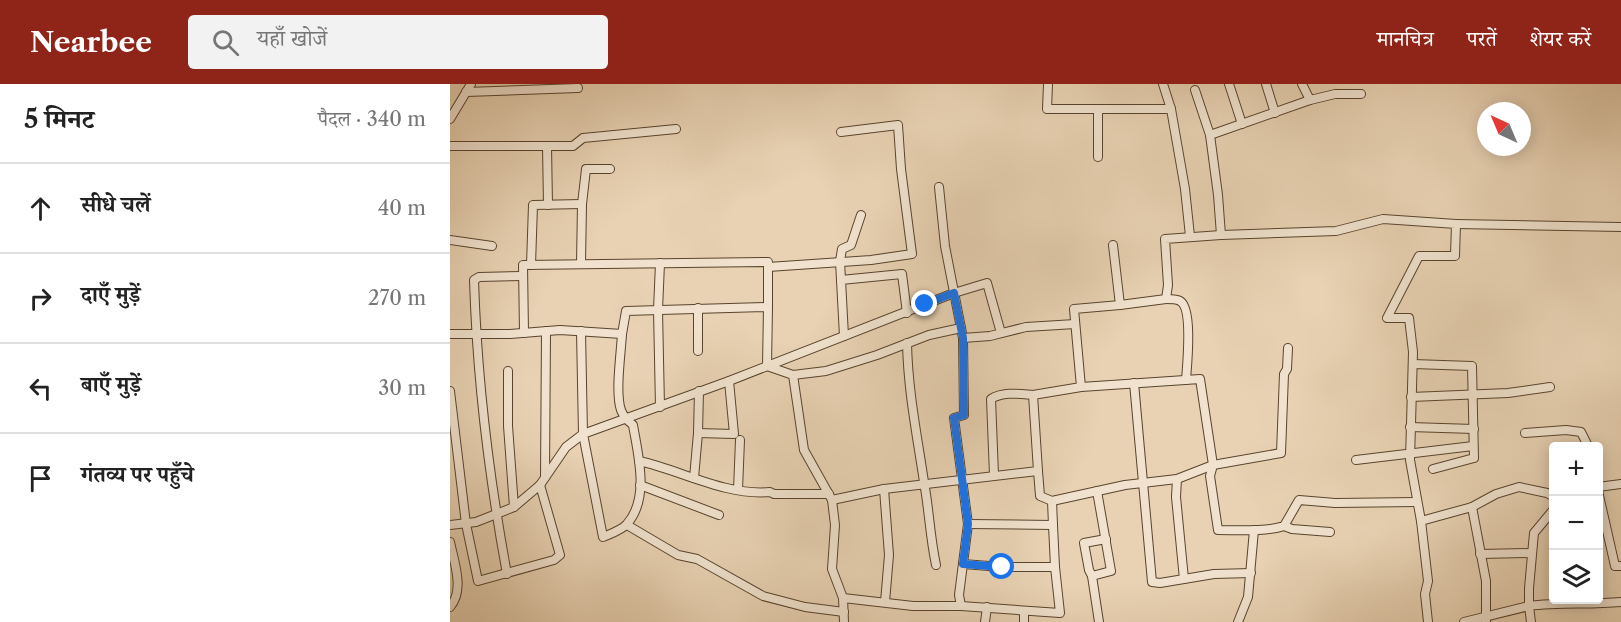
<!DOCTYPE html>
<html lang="hi">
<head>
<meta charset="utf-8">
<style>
  body { margin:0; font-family:"Libre Caslon Text","Noto Serif Devanagari",serif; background:#f2f2f2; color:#222 }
  .controls { position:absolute; right:18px; bottom:18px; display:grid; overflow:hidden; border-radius:6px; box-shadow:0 3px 15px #0003 }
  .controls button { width:54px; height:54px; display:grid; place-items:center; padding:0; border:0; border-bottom:2px solid #e0e0e0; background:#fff; color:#222; font:30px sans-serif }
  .compass { position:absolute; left:1027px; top:18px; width:54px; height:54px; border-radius:50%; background:#fff; box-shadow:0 3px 15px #0003; rotate:316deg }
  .stop { position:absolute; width:18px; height:18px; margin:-14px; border:4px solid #1a73e8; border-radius:50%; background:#fff }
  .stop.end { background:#1a73e8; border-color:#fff; box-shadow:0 2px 6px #0008 }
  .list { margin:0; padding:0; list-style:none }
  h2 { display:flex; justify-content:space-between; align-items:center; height:78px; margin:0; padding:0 24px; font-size:26px }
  h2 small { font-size:20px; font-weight:400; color:#767676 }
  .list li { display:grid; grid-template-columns:39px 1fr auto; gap:18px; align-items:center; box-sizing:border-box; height:90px; padding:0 24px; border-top:2px solid #e0e0e0 }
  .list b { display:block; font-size:22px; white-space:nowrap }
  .list em { font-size:20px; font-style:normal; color:#767676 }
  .icon { flex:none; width:33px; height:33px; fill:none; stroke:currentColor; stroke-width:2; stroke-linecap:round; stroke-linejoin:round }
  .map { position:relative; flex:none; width:1171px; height:538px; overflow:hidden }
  header { display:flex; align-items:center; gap:36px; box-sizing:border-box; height:84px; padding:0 30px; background:#8f2418; color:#fff }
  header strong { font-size:28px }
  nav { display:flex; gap:33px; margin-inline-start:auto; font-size:21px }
  .search { width:420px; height:54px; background:#f2f2f2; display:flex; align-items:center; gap:15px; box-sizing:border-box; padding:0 21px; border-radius:6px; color:#767676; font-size:22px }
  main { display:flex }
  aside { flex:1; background:#fff }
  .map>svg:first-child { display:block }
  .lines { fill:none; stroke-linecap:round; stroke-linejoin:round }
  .minor-casing { stroke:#59442d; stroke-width:10 }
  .minor { stroke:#f0e2ce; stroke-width:8 }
  .route { stroke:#1a73e8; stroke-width:8 }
</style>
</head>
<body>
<header>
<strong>Nearbee</strong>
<div class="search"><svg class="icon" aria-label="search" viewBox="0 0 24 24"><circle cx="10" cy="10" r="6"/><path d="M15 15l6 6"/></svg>यहाँ खोजें</div>
<nav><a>मानचित्र</a><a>परतें</a><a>शेयर करें</a></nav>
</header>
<main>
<aside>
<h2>5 मिनट<small>पैदल · 340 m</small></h2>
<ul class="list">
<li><svg class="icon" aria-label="ahead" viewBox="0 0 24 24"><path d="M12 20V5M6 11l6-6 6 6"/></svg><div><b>सीधे चलें</b></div><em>40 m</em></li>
<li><svg class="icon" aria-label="right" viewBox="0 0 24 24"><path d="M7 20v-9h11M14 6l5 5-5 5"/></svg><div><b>दाएँ मुड़ें</b></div><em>270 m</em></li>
<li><svg class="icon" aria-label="left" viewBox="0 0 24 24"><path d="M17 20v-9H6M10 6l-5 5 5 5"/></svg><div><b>बाएँ मुड़ें</b></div><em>30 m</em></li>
<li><svg class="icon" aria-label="arrive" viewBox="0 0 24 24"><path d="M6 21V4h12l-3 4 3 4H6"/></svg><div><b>गंतव्य पर पहुँचे</b></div></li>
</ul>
</aside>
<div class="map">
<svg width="1171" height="538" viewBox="0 0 1171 538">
  <rect width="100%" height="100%" fill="#e8d2b3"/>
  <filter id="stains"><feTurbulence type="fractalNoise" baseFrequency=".00333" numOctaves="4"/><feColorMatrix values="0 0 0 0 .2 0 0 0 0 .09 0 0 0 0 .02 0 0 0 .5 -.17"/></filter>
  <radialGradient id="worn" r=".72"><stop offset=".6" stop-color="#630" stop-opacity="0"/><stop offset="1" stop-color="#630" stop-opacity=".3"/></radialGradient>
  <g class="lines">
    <defs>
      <g id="minor">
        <polyline points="598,0 597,25 721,25 735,105 740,152"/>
        <polyline points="713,0 721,25"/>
        <polyline points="779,0 792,40"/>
        <polyline points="816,0 825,29"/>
        <polyline points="852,0 860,16"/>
        <polyline points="745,6 760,51 768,111 771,151"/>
        <polyline points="16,8 128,4"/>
        <polyline points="0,35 21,0"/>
        <polyline points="760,51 860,16 885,10 911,10"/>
        <polyline points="0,62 123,62 133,54 226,45"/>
        <polyline points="97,62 98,121"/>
        <polyline points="648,73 648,26"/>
        <polyline points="489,103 495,162 511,244"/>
        <polyline points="1006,140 1171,143"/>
        <polyline points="0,156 42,162"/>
        <polyline points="210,179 208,226 210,323"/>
        <polyline points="131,180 132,120 136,85 160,85"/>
        <polyline points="81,181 83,121 132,120"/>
        <polyline points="318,183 421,176 462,170 451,85 448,41 391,48"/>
        <polyline points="391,196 390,177 392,165 401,161 411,131"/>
        <path d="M716 215C720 215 727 215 730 217 743 224 737 282 736 296"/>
        <polyline points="670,221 716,215 718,201 715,155 771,151 886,147 933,135 1006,140 1005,172 969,172 937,234 959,234 963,268 960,376 971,437"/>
        <polyline points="74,249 73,181 318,178 318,223"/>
        <polyline points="0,250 60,250 110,246 172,250 176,227 318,223 317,282 343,291 354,366 382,416 385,441 382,485 393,514 394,538"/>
        <path d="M172 250C171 269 165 309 171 326 173 332 178 337 183 341 188 371 200 414 177 440 172 446 160 450 153 453L133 350 279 297 504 209 537 199 551 249"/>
        <polyline points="394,252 391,196 452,190 457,229"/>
        <path d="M457 259C458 307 467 351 474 398 479 425 480 453 486 481"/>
        <path d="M838 264 837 285 834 290 831 369 763 381 760 392 768 446C788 446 816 448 834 442L849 416 885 419 967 418"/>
        <polyline points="248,267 248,224"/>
        <polyline points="963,280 1022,282 1024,374 983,385"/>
        <polyline points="58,287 58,342 64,423"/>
        <polyline points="343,291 376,287 427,271 479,251 511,244 513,254 540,252 576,243 625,240"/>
        <polyline points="684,299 702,498 710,499 764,490 801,489"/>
        <polyline points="0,307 16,440 28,497 104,476 110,471 90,401"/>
        <polyline points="961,313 1058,309 1100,303"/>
        <polyline points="960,343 1024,345"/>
        <polyline points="248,349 284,350 279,297"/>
        <polyline points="1075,349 1116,346 1131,348 1138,362"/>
        <polyline points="906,376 1023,362"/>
        <path d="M189 377C231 386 275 412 320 408L324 410H379"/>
        <polyline points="588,387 590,412 602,417 675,401 727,395 763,381 750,295 631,303"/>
        <path d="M544 391 541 315C553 307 570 310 583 311"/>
        <polyline points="95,393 96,247"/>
        <polyline points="244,394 248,349 249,307"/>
        <polyline points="727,395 726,413 734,495"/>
        <polyline points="190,401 269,431"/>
        <polyline points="1148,403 1171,400"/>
        <polyline points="434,405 439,471 435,518"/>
        <polyline points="288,406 290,356"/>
        <polyline points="1148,407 1165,482 1171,482"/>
        <polyline points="382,416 434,405 588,387 583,311 631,303 624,225 670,221 663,161"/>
        <polyline points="1022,423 1036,497 1036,537"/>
        <polyline points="518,440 603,441 602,417"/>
        <polyline points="0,441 26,438 64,423 90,401 116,363 133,350 131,247"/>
        <polyline points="177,441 228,471 247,475 313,512 355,523 394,528"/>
        <polyline points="834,442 842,445 880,448"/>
        <path d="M0 458C4 478 15 506 0 523"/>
        <polyline points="1030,470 1082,469"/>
        <polyline points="513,480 552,483 605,483"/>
        <path d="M57 490C39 393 27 294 24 196L29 193 73 192"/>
        <polyline points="642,492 661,487 647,407"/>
        <polyline points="393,514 463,522 511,522 509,511 518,440 504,334 514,331 513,254"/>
        <polyline points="511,522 610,529 605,483 603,441"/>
        <polyline points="535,538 537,523"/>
        <polyline points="574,538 574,528"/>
        <polyline points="649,538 642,492 639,486 634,459 656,455"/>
        <polyline points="788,538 798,513 804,446"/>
        <polyline points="978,538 975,510 978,497 971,437 1022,423 1046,410 1069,403 1097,409 1104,413"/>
        <polyline points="1014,538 1079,522 1079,504 1084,449 1104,425"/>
        <path d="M1081 538 1079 522C1110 518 1140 521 1171 518"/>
      </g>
    </defs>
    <!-- minor casing -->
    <use href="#minor" class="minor-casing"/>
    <!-- minor -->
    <use href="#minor" class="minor"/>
  </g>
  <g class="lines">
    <!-- route -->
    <polyline class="route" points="475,220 504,209 513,254 514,331 504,334 518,440 513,480 552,483"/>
  </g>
  <rect width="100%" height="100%" filter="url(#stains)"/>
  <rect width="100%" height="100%" fill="url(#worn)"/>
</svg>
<div class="controls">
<button>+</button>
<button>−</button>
<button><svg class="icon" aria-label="layers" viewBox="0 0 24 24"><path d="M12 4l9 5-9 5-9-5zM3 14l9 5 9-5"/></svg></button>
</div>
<svg class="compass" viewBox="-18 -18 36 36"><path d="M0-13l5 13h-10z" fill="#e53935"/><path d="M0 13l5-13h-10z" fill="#767676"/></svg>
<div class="stop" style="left:552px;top:483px"></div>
<div class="stop end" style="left:475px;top:220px"></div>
</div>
</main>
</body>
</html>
